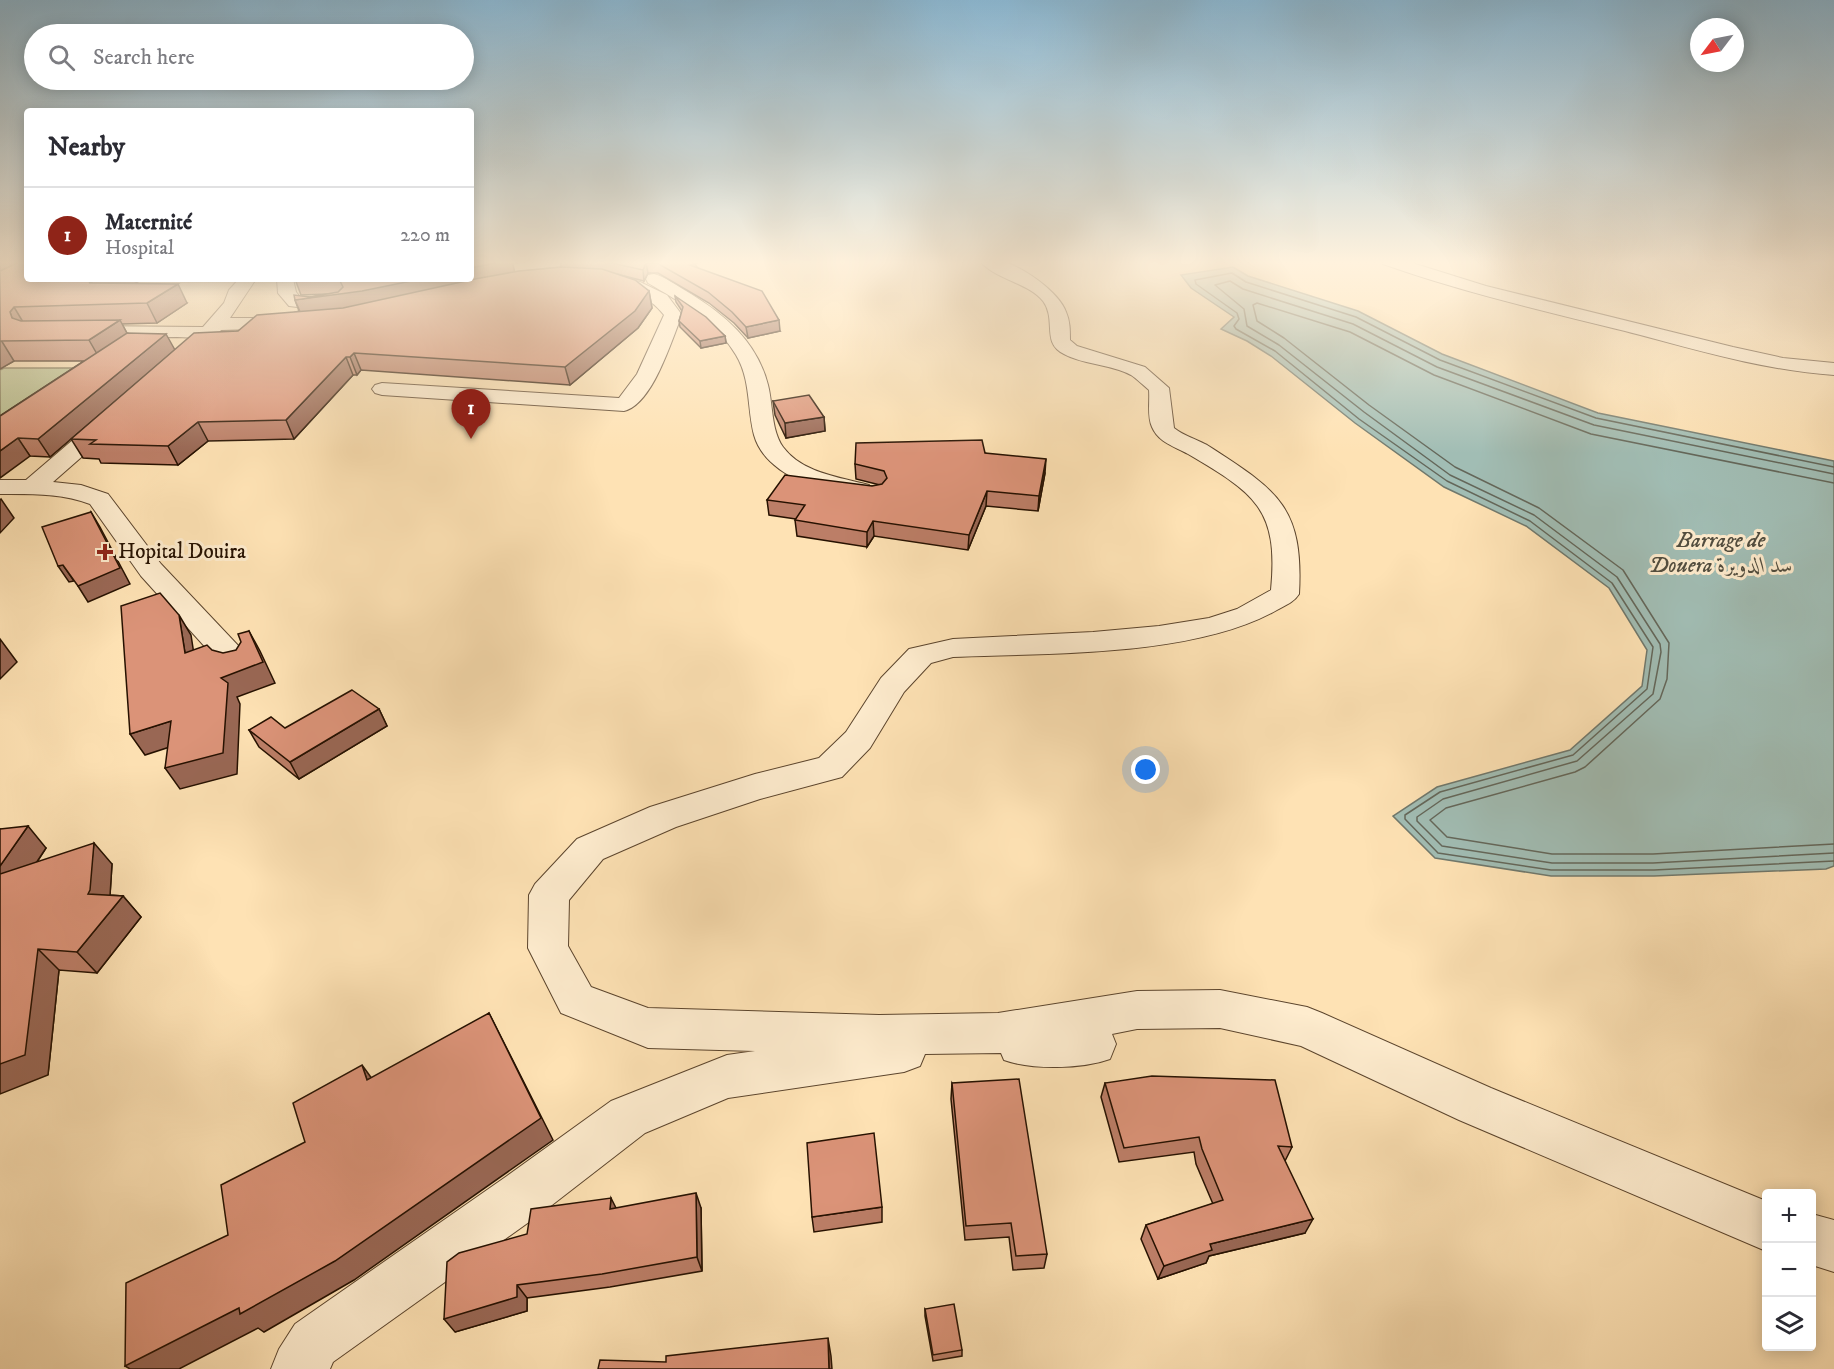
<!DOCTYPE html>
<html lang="en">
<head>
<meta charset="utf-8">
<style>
  body { margin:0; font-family:"IM FELL DW Pica",Amiri,serif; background:#f7f7f7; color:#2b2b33 }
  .controls { position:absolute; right:18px; bottom:18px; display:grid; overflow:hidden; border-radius:6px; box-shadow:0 3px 15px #0003 }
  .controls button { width:54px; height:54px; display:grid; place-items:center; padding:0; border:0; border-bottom:2px solid #e1e1e2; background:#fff; color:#2b2b33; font:30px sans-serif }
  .compass { position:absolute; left:1690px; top:18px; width:54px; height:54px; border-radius:50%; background:#fff; box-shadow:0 3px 15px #0003; rotate:238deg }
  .you { position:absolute; left:1146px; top:770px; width:21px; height:21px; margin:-15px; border:4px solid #fff; border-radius:50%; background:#1a73e8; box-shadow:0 0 0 9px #1a73e833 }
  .badge { display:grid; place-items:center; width:39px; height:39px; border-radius:50%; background:#8f2418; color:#fff; font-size:20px; font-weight:700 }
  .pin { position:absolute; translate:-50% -50px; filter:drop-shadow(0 2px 3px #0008) }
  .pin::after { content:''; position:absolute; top:32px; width:21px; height:18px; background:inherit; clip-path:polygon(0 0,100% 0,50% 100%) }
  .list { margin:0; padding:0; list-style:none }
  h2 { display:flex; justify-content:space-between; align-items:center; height:78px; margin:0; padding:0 24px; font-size:26px }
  h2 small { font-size:20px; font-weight:400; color:#7c7c81 }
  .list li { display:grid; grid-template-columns:39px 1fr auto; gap:18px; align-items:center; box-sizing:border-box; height:96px; padding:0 24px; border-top:2px solid #e1e1e2 }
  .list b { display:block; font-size:22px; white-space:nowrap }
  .list p { margin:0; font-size:20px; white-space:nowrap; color:#7c7c81 }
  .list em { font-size:20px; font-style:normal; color:#7c7c81 }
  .icon { flex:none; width:33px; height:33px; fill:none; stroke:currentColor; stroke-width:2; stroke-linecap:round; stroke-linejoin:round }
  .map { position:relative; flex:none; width:1834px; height:1369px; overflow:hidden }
  .search { position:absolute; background:#fff; box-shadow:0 3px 15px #0003; left:24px; top:24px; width:450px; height:66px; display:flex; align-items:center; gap:15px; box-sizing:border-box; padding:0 21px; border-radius:33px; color:#7c7c81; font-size:22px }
  .panel { position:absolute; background:#fff; box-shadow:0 3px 15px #0003; left:24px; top:108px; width:450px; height:174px; border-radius:6px }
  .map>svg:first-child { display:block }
  .green { fill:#b9c492; stroke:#706a49; stroke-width:1.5 }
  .water { fill:#a1bdb4; stroke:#70786c; stroke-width:1.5 }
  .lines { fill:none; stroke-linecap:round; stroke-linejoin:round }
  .shore { stroke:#64675a; stroke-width:1.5 }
  .minor-casing { stroke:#5c452d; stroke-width:2 }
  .minor { fill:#feecce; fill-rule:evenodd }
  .wall { fill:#bc7e67; stroke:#261100; stroke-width:1.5 }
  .shaded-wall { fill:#996754; stroke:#261100; stroke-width:1.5 }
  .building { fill:#db9378; stroke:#261100; stroke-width:1.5 }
  .poi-dot { fill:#8f2418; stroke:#feecce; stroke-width:2 }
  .labels { text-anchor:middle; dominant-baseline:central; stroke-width:6; stroke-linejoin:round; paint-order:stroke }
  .poi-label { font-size:21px; fill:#261100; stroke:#feecce; text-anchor:start }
  .water-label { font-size:22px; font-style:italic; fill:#514d3f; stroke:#feecce }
</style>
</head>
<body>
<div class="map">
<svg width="1834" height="1369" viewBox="0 0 1834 1369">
  <rect width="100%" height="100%" fill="#fee2b4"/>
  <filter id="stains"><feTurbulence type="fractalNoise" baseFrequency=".00333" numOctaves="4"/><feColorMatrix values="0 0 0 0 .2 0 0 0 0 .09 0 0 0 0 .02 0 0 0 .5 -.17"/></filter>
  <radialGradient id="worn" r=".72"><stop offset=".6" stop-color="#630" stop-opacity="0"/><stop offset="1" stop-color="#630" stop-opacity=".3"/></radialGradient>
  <!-- green -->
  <polygon class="green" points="4,368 94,368 0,432 0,370"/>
  <!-- water -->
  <polygon class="water" points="1233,267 1248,276 1358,311 1442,354 1598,413 1834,461 1834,866 1826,869 1654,876 1551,876 1435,858 1393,816 1437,787 1570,750 1642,686 1647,650 1609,588 1526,526 1444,487 1355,423 1271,356 1247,341 1221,329 1234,317 1191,288 1181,275"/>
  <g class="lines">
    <!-- shore -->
    <g class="shore">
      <polyline points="1834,467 1596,418 1440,360 1356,317 1246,282 1232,273 1195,280 1196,284 1237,313 1239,319 1234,326 1236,329 1275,351 1359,419 1447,481 1530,521 1612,583 1653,647 1647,689 1573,755 1440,792 1405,815 1405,819 1438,853 1551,870 1654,870 1834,861"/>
      <polyline points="1834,474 1594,425 1437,367 1353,324 1243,289 1230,281 1215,285 1244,309 1247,326 1279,345 1364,412 1450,475 1534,515 1617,577 1660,644 1661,652 1653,694 1577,761 1443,799 1417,817 1417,821 1442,846 1552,863 1653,863 1834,853"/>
      <polyline points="1834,483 1591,434 1434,375 1350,332 1257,303 1253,305 1257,321 1284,338 1369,405 1455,467 1539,508 1623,570 1669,643 1667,679 1660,699 1585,767 1575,772 1446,808 1430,820 1447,837 1552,854 1653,854 1834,844"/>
    </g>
    <defs>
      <g id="minor">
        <polygon points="536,261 605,261 611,266 603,271 547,270 471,280 467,279 471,279 471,270"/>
        <path d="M980 261C986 261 993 261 999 261 1020 264 1059 292 1066 312 1070 321 1070 330 1070 340L1077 346 1145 367 1169 388 1174 428C1184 436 1196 439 1207 445 1276 490 1304 505 1299 594 1294 602 1286 605 1277 610 1194 657 1049 653 953 657L931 663 904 692 870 748 842 777 760 799 676 827 603 859 569 900 568 946 591 987 648 1008 879 1015 998 1013 1137 991 1220 990 1307 1007 1322 1013 1491 1088 1766 1201V1251L1459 1120 1301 1046 1220 1028 1137 1029 1112 1034 1116 1044 1110 1059C1083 1069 1031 1070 1004 1060L1001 1053 925 1054 920 1066 904 1072 728 1098 645 1133 543 1212 333 1362 330 1369H271L279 1349 295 1324 507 1176 611 1101 727 1055 755 1051 648 1048 561 1013 528 948 529 895 535 884 577 839 650 807 755 774 819 758 846 732 881 678 909 649 953 639 1093 632 1159 626 1209 618 1237 609 1271 590C1279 508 1254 493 1188 454 1174 446 1159 443 1152 427 1147 416 1150 402 1149 390 1143 385 1137 379 1131 375 1111 364 1084 365 1064 354 1041 343 1057 320 1043 301 1027 282 996 280 980 261Z"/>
        <path d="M1381 261H1406L1486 286 1733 347 1783 358 1834 363V375C1762 370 1694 349 1625 331 1544 311 1462 292 1383 264Z"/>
        <path d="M654 274C665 277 676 285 686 291 723 313 757 341 768 385 773 404 771 430 783 447 802 473 839 477 869 485L872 490 869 495C853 499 835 493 819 488 793 480 762 464 754 435 747 408 751 380 736 355 717 322 680 302 648 283L646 279 648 275Z"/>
        <path d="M608 275 640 282 667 295 682 315C671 341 653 404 624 411L382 395 375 393 372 389 375 385 382 383 619 398 637 374 664 315C648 294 627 290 602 284L599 280 602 276Z"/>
        <polygon points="239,279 256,279 230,318 290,318 297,320 299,324 297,328 221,330 213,340 206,342 198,338 177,337 84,338 77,336 75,332 77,328 84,326 203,327 224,303 229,290"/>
        <path d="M277 279H293L296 292 300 297C315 299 330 293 343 296L346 300 343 304 315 309 289 306 278 293Z"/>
        <path d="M110 413 118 415 121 420 118 425 53 482 81 485 108 494 161 564 247 655 251 662 247 669 236 672 225 669 141 576 90 504C62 493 30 494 0 494V480H26L102 415Z"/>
        <polygon points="1812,1214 1834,1220 1834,1272 1812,1265"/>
      </g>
    </defs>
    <!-- minor casing -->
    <use href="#minor" class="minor-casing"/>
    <!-- minor -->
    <use href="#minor" class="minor"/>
  </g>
  <!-- wall -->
  <g class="wall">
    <polygon points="0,261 134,283 187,303 157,323 122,324 127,333 174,350 238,331 299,311 295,300 328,294 301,295 295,279 512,261 514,272 561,267 560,261 693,261 697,267 780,331 748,338 734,323 709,303 658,273 648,273 644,281 617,274 649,291 652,308 638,328 570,385 361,370 357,375 353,375 294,439 208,441 178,465 101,463 99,459 83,458 71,439 142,378 50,457 30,456 0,416 84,361 14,361 0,369"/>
    <polygon points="675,296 725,336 726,343 701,348 680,327 679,321 682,311 676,302"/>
    <polygon points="773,401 824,417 825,431 786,438 775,415"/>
    <polygon points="985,453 1045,473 1038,511 986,506 968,550 874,536 867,547 797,536 795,520 796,519 769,515 767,500 880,485 856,479 855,464"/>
    <polygon points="379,709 387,726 299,779 259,747 249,730 285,728"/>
    <polygon points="0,829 46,848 37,862 112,864 110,895 123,896 141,917 97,973 59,970 48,1075"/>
    <polygon points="952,1083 1047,1254 1044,1268 1013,1270 1009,1237 965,1240 951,1099"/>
    <polygon points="1105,1083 1292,1147 1285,1161 1305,1233 1209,1256 1206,1263 1158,1279 1141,1239 1146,1225 1213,1204 1196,1164 1194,1152 1119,1162 1101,1097"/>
    <polygon points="882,1207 882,1222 814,1232 812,1217"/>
    <polygon points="615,1208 701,1208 702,1271 610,1287 527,1298 527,1311 455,1332"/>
    <polygon points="925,1309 962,1350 962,1356 933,1361 925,1316"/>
  </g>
  <!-- shaded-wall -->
  <g class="shaded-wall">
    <polygon points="0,261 21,261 24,268 0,280"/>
    <polygon points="503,261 512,261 515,273 368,306 301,314 295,300 421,279 471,279 471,268"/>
    <polygon points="646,263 648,273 644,281 643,270"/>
    <polygon points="97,279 143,279 99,303 89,283"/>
    <polygon points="178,284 187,303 157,323 147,303"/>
    <polygon points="649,291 652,308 638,328 570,385 565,367"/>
    <polygon points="14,307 26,327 12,318 10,312"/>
    <polygon points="120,320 131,341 101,361 89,340"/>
    <polygon points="779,320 780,331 748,338 746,327"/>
    <polygon points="166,334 175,350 50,457 38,439"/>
    <polygon points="725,336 726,343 701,348 700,341"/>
    <polygon points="1,340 14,361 0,369 0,341"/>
    <polygon points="354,353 361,370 357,375 350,357"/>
    <polygon points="346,357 353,375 294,439 286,420"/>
    <polygon points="824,417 825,431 786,438 785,423"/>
    <polygon points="198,422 208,441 178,465 168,446"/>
    <polygon points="18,438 30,456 0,478 0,451"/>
    <polygon points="1046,459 1045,473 1038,511 1039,496"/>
    <polygon points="987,491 986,506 968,550 969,535"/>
    <polygon points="1,499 14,518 0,533 0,500"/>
    <polygon points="91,512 100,527 130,584 88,602 78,586"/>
    <polygon points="873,521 874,536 867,547 867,532"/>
    <polygon points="63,565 74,581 69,582 58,566"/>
    <polygon points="179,615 191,635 197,674 185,653"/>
    <polygon points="249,631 260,651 275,683 237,697 240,704 237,774 180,789 165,768 221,678"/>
    <polygon points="0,639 17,662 0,679"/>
    <polygon points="379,709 387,726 299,779 290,762"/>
    <polygon points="171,721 185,742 145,755 130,734"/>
    <polygon points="28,826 46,848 13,898 0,884 0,866"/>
    <polygon points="94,843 112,864 109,912 88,894"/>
    <polygon points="123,896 141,917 97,973 77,952"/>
    <polygon points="38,949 59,970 48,1075 0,1094 0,1064"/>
    <polygon points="489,1013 553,1140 354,1280 264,1332 258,1328 179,1369 130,1369 125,1366"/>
    <polygon points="362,1065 378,1087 367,1080"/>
    <polygon points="696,1193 701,1208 702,1271 697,1257"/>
    <polygon points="611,1198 618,1212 610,1209"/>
    <polygon points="1313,1219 1305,1233 1209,1256 1206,1263 1158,1279 1164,1266 1210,1244"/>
    <polygon points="517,1285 527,1298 527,1311 455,1332 444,1319"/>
    <polygon points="828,1338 831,1356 832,1369 829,1369"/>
  </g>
  <!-- building -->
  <g class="building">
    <polygon points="21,261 27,261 27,279 97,279 89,283 178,284 147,303 14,307 10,312 12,318 21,321 120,320 89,340 0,341 0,271"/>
    <polygon points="471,261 503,261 471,268"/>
    <polygon points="595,261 693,261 697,263 690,265 762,291 779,320 746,327 732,312 708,292 657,263 646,263 643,270 612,263"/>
    <polygon points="562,267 602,269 635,280 649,291 635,311 565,367 354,353 350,357 346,357 286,420 198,422 168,446 90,444 96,440 71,439 194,333 238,331 257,315 343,308 475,279 519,271"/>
    <polygon points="295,279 332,279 296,281"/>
    <polygon points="333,279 421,279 362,291 295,300 294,295 310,297 338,292 343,287 340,281"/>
    <polygon points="675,296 706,317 725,336 700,341 679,321 683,307"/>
    <polygon points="127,333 166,334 38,439 18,438 0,451 0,416"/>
    <polygon points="809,395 824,417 785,423 773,401"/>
    <polygon points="982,440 985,453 1046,459 1039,496 987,491 969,535 873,521 867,532 795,520 805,505 767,500 785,475 872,486 882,484 887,478 884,471 855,464 856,443"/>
    <polygon points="91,512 120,568 78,586 63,565 58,566 42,527"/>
    <polygon points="160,593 179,615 185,653 207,645 212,650 223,653 236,650 241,642 238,634 249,631 263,662 221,678 228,683 223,753 165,768 171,721 130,734 121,606"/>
    <polygon points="352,690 379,709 290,762 249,730 271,717 285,728"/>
    <polygon points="28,826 0,866 0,829"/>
    <polygon points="94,843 90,890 88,894 123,896 77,952 38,949 25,1055 0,1064 0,874"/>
    <polygon points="489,1013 541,1118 335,1261 240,1314 239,1308 125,1366 126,1283 228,1235 221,1185 305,1142 293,1103 362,1065 367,1080"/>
    <polygon points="1152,1076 1275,1080 1292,1147 1278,1146 1313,1219 1210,1244 1212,1250 1164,1266 1146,1225 1223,1200 1202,1149 1199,1137 1124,1148 1105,1083"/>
    <polygon points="1019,1079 1047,1254 1016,1256 1011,1223 966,1226 952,1083"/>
    <polygon points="874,1133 882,1207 812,1217 807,1143"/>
    <polygon points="696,1193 697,1257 602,1274 517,1285 517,1297 444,1319 447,1262 459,1253 527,1234 531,1209 611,1198 610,1209"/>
    <polygon points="954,1304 962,1350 933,1355 925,1309"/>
    <polygon points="828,1338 829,1369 598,1369 600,1360 666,1362 666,1356"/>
  </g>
  <!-- sky -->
  <linearGradient id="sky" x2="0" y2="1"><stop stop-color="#8bb8d3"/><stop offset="0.58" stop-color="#fff2dd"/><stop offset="1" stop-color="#fff2dd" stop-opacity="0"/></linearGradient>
  <rect width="1834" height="453" fill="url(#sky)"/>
  <!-- markers -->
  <path class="poi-dot" d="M102 543h6v6h6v6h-6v6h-6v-6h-6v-6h6z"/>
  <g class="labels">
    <!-- poi labels -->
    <g class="poi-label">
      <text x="118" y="552">Hopital Douira</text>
    </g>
    <!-- water labels -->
    <g class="water-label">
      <text x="1721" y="540">Barrage de<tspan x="1721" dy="25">Douera سد الدويرة</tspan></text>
    </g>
  </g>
  <rect width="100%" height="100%" filter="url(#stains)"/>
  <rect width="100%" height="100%" fill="url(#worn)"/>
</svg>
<div class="controls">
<button>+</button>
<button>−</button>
<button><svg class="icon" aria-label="layers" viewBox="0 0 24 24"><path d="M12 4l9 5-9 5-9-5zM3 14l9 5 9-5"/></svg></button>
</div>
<svg class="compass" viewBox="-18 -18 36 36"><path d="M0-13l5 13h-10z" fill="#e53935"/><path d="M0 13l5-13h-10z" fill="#7c7c81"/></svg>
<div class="you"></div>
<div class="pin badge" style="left:471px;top:439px">1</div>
<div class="search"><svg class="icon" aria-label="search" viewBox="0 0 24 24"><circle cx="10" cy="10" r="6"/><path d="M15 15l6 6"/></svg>Search here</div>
<section class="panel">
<h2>Nearby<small></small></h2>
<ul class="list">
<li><span class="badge">1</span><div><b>Maternité</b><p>Hospital</p></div><em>220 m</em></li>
</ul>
</section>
</div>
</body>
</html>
